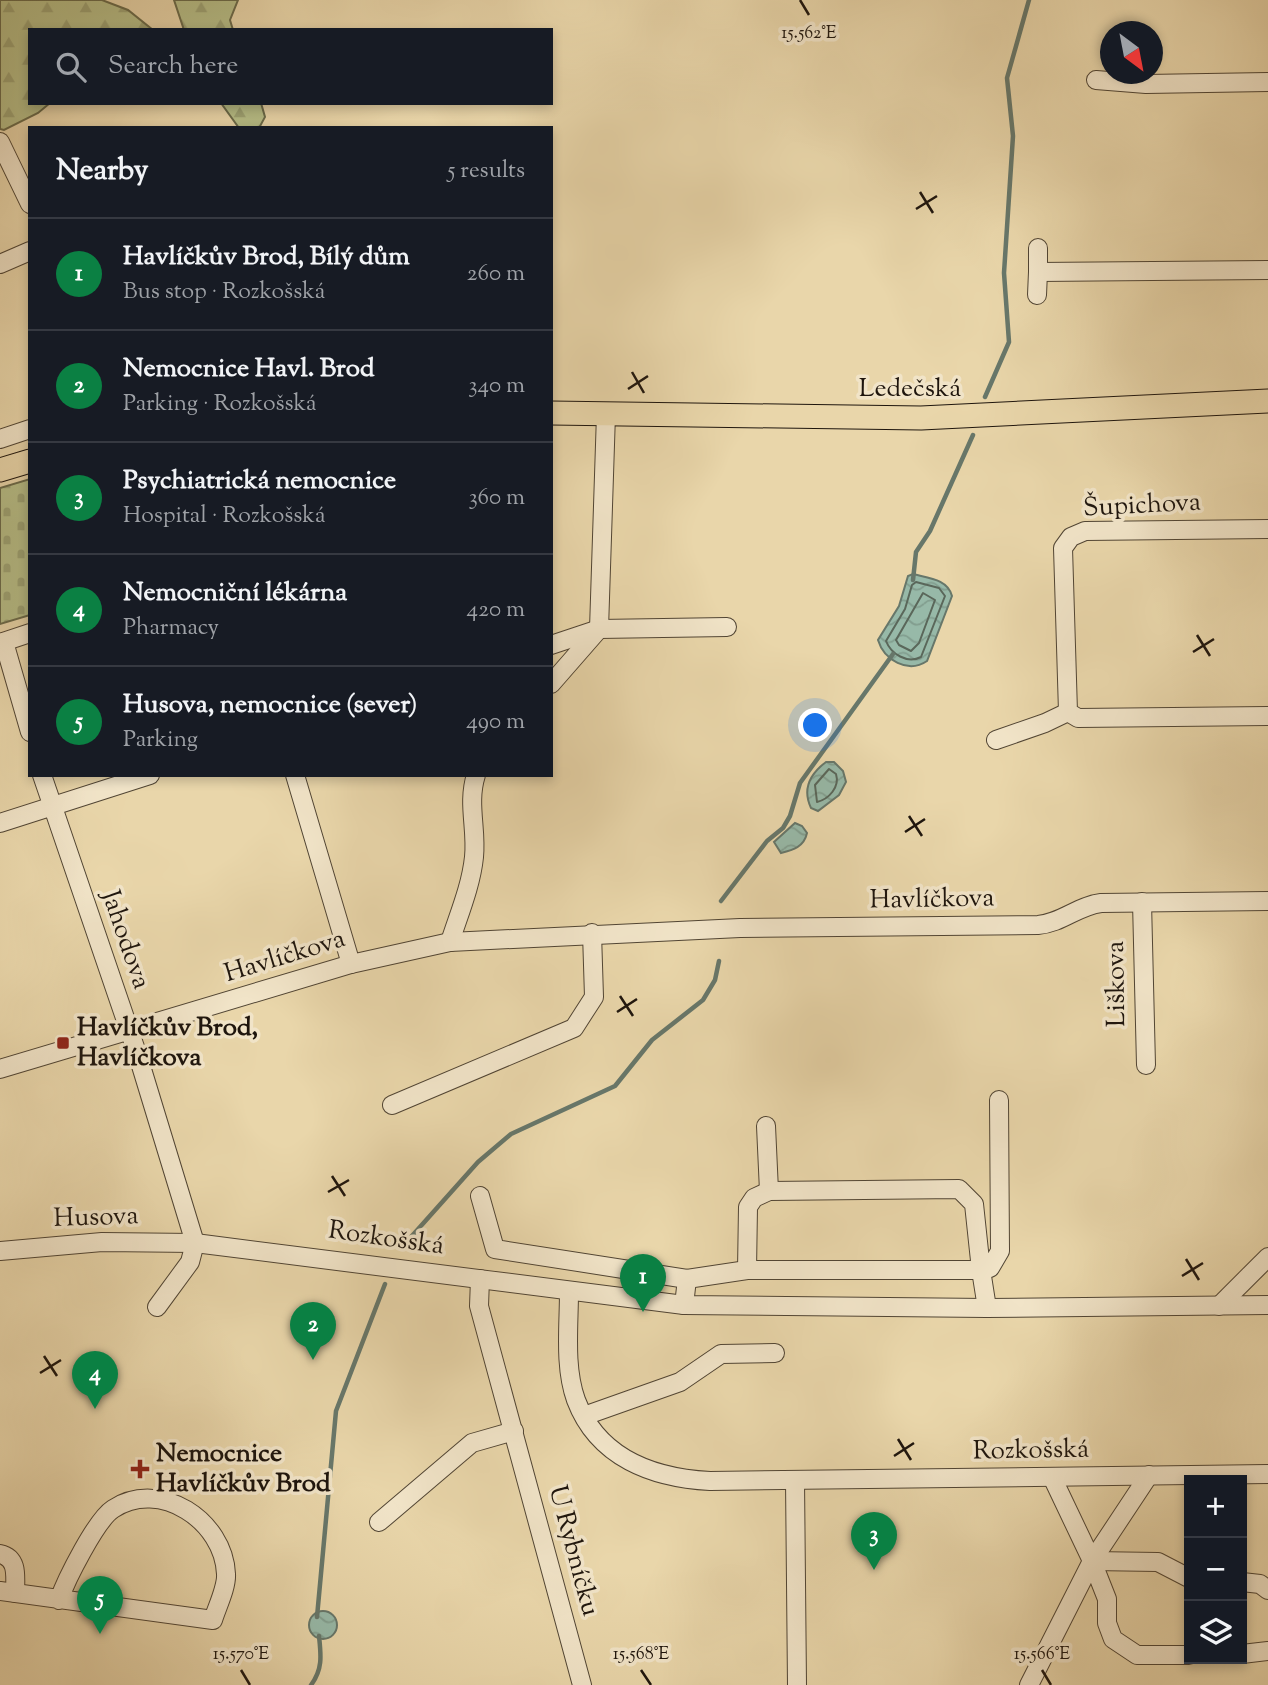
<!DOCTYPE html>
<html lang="en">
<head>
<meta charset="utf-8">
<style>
  body { margin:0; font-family:"Sorts Mill Goudy",serif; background:#20242c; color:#f1f3f6 }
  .controls { position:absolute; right:21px; bottom:21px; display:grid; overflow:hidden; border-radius:0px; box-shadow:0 4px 10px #0003 }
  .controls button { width:63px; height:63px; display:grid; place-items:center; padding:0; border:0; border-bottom:2px solid #363941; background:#171b24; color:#f1f3f6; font:35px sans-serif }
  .compass { position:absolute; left:1100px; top:21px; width:63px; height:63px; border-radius:50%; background:#171b24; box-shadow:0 4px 10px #0003; rotate:148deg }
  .you { position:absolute; left:816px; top:726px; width:24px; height:24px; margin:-18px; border:5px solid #fff; border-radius:50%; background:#1a73e8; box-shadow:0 0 0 10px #1a73e833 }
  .badge { display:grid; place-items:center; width:46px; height:46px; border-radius:50%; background:#0b8043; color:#fff; font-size:23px; font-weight:700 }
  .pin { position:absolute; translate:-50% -58px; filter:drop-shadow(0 2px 4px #0008) }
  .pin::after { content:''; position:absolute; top:37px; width:24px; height:21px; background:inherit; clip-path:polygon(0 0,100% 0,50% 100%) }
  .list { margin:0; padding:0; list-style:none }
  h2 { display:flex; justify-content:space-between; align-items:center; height:91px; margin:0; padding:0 28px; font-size:30px }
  h2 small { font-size:23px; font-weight:400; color:#9ea1a6 }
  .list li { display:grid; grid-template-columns:46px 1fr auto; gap:21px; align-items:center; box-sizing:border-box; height:112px; padding:0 28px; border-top:2px solid #363941 }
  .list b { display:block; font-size:26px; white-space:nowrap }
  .list p { margin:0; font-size:23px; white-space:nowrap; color:#9ea1a6 }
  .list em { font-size:23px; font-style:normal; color:#9ea1a6 }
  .icon { flex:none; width:38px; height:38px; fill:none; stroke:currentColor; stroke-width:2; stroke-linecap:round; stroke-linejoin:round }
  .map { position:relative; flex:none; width:1268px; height:1685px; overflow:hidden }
  .search { position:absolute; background:#171b24; box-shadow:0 4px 10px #0003; left:28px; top:28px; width:525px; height:77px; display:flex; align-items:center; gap:18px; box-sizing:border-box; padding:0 24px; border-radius:0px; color:#9ea1a6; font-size:26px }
  .panel { position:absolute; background:#171b24; box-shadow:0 4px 10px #0003; left:28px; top:126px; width:525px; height:651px; border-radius:0px }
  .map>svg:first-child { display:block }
  .forest { fill:url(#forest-firs); stroke:#6a6a4a; stroke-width:2 }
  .cemetery { fill:url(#cemetery-stones); stroke:#6a6a4a; stroke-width:2 }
  .water { fill:url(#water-waves); stroke:#67776a; stroke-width:2 }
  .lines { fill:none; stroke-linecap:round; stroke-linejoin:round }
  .shore { stroke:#5a675a; stroke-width:2 }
  .stream { stroke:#67776a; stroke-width:4.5 }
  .minor-casing { stroke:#514534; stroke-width:20 }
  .major-casing { stroke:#1e150d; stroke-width:25 }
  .minor { stroke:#f1e4c8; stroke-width:18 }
  .major { stroke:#e9d6aa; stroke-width:23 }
  .ticks { fill:none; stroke:#1e150d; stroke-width:2.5 }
  .poi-dot { fill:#8f2418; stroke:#f1e4c8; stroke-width:2.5 }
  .labels { text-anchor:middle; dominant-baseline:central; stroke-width:7; stroke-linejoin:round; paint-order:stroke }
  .street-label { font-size:26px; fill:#1e150d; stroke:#f1e4c8 }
  .poi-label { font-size:26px; font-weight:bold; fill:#1e150d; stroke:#f1e4c8; text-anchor:start }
  .ticks-label { font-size:18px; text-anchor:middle; fill:#1e150d; stroke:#f1e4c8; stroke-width:7; stroke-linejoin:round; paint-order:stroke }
</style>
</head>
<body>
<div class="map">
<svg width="1268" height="1685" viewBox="0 0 1268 1685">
  <defs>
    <pattern id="forest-firs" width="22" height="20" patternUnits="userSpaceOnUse" patternTransform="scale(1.75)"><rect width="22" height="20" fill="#b6be88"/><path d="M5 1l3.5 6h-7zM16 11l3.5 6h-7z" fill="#9ca274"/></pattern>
    <pattern id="cemetery-stones" width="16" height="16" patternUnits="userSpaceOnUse" patternTransform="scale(1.75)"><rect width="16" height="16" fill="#b6be88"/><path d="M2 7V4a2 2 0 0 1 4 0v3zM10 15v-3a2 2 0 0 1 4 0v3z" fill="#9ca274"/></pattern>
    <pattern id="water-waves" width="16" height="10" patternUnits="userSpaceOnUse" patternTransform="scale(1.75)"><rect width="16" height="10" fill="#97b9a8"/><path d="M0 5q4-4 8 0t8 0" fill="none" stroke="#829e8f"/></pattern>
  </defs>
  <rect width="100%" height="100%" fill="#e9d6aa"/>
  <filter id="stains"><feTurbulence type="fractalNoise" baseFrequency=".00286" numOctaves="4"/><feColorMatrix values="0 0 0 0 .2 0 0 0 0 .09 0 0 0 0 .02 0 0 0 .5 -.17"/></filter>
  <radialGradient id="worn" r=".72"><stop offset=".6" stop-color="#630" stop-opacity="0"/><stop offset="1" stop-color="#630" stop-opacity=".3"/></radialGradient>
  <!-- forest -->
  <g class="forest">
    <polygon points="0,0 102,0 128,10 153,30 30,30 30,103 50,103 38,113 4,130 0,129"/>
    <polygon points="174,0 238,0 230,20 233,30 184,30"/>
    <polygon points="221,103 261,103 265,117 259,128 239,128"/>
  </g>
  <!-- cemetery -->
  <polygon class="cemetery" points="30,479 30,615 0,624 0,488"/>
  <!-- water -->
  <g class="water">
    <path d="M913 574C928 578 948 579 952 596L927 661C908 674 884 660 878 640L899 606 908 576Z"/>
    <path d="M826 762H834L843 771 846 782 839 795 818 811 811 808C802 789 810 774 826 762Z"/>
    <path d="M795 823 802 826 807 833C804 847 793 850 781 853L774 842Z"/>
    <circle cx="323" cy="1625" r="14"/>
  </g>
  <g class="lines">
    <!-- shore -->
    <g class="shore">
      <path d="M916 582 939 588 945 596 921 657C907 664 891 654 886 641L905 609 912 585Z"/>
      <polygon points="923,593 935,600 919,643 911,651 899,645 896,640"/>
      <path d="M829 769 836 774C840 787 829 799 817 802L815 785Z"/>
    </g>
    <!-- stream -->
    <g class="stream">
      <polyline points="985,397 1009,342 1004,273 1013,136 1007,78 1029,0"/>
      <polyline points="913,580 916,552 930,531 973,435"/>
      <polyline points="721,901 767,841 783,828 790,816 800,783 893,654"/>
      <polyline points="403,1246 478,1162 511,1134 615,1086 652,1040 703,1000 715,980 719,961"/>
      <polyline points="317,1617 336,1411 385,1284"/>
      <path d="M311 1685C323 1669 321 1655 319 1636"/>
    </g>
    <defs>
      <g id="minor">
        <polyline points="1096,80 1146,84 1268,82"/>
        <polyline points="0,142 30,204"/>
        <polyline points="1038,248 1038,272 1268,270"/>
        <polyline points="0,264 30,251"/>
        <polyline points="1037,295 1038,272"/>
        <polyline points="0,439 30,429"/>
        <polyline points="1268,529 1085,531 1071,537 1063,548 1068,712 1078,718 1268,716"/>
        <polyline points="4,642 30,732"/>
        <polyline points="0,643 30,633"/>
        <polyline points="551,645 599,629 727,627"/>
        <polyline points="551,684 599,629 606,414"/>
        <polyline points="996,740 1045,723 1068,712"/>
        <polyline points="42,775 138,1056 195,1243 190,1262 157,1307"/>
        <polyline points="295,775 351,964"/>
        <polyline points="0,823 150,775"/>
        <polyline points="1142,902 1146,1065"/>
        <path d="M450 942C459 914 471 886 474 857 477 829 467 803 476 775"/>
        <path d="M0 1069 351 964 450 942 740 928 1038 925C1062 923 1077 906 1101 903L1268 901"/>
        <polyline points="392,1105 574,1028 594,997 592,933"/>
        <polyline points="766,1126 769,1191"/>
        <polyline points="480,1196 495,1249 687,1279"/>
        <polyline points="0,1251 102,1242 195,1243 684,1305 987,1308 1268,1305"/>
        <polyline points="747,1270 748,1207 754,1198 769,1191 959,1189 974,1204 981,1270 990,1268 1000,1251 999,1100"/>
        <polyline points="480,1279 479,1306 582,1685"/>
        <path d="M569 1292C569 1326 564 1367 576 1400 598 1458 653 1478 710 1481L1268 1474"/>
        <polyline points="684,1305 687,1279 747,1270 981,1270 987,1308"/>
        <polyline points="1219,1306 1268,1257"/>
        <polyline points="584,1416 680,1382 721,1354 775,1353"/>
        <polyline points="795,1480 797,1685"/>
        <polyline points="379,1522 472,1443 514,1431"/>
        <path d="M0 1554C19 1558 15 1578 15 1593"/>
        <polyline points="1092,1561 1107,1599 1107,1623 1113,1639 1137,1655 1189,1655"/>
        <polyline points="1092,1561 1149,1475"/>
        <polyline points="1092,1561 1158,1562 1189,1578"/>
        <polyline points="1242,1582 1260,1584 1268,1590"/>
        <path d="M0 1591 213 1620C217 1607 227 1587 226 1574 224 1521 160 1478 113 1509 96 1520 66 1580 59 1600"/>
        <polyline points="1242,1654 1268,1651"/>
        <polyline points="1029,1685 1092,1561 1052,1477"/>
      </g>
      <g id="major">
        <polyline points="551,413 921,418 1268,401"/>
        <polyline points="0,470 30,461"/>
      </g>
    </defs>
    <!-- minor casing -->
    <use href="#minor" class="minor-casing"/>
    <!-- major casing -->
    <use href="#major" class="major-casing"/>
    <!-- minor -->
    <use href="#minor" class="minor"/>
    <!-- major -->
    <use href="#major" class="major"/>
  </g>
  <!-- ticks -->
  <path class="ticks" d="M800 0 809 15M920 192 933 213M916 209 937 196M632 372 644 393M628 389 648 376M1197 635 1210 656M1193 652 1214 639M909 816 922 836M905 832 925 819M620 996 633 1016M617 1012 637 999M332 1176 345 1196M328 1192 349 1180M1186 1259 1199 1280M1182 1276 1203 1263M44 1356 57 1376M40 1373 61 1360M898 1439 911 1460M894 1456 914 1443M241 1670 250 1685M641 1670 651 1685M1042 1670 1051 1685"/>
  <!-- markers -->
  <g class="poi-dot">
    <rect x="56" y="1036" width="14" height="14" rx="3.5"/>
    <path d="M136.5 1458.5h7v7h7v7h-7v7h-7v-7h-7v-7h7z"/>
  </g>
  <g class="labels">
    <!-- street labels -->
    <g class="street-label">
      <text x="910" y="389">Ledečská</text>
      <text transform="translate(1142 506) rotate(-3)">Šupichova</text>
      <text transform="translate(932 900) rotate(-1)">Havlíčkova</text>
      <text transform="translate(125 940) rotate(71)">Jahodova</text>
      <text transform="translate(285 957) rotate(-17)">Havlíčkova</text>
      <text transform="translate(1117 984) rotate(-91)">Liškova</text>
      <text transform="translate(96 1218) rotate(-2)">Husova</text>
      <text transform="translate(386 1239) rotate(8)">Rozkošská</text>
      <text transform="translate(1031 1451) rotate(-1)">Rozkošská</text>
      <text transform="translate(573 1551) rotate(75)">U Rybníčku</text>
    </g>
    <!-- poi labels -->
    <g class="poi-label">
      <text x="77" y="1028">Havlíčkův Brod,<tspan x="77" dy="30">Havlíčkova</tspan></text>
      <text x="156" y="1454">Nemocnice<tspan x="156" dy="30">Havlíčkův Brod</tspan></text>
    </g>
  </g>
  <g class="ticks-label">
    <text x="809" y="38">15.562°E</text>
    <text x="241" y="1659">15.570°E</text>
    <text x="641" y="1659">15.568°E</text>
    <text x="1042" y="1659">15.566°E</text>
  </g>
  <rect width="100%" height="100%" filter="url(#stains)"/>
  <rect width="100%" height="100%" fill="url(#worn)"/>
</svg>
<div class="controls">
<button>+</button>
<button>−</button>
<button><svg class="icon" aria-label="layers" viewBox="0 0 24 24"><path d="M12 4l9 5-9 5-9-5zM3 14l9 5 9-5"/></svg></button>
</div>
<svg class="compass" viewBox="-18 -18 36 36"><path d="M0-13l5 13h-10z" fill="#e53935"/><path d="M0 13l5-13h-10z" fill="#9ea1a6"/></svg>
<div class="you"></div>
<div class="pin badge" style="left:643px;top:1312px">1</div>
<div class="pin badge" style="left:313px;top:1360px">2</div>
<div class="pin badge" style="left:874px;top:1570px">3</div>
<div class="pin badge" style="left:95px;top:1409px">4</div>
<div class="pin badge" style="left:100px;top:1634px">5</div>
<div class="search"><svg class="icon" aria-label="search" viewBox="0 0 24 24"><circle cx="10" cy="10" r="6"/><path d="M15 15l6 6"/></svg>Search here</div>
<section class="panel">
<h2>Nearby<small>5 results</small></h2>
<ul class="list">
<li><span class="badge">1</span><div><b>Havlíčkův Brod, Bílý dům</b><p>Bus stop · Rozkošská</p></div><em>260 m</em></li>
<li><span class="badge">2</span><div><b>Nemocnice Havl. Brod</b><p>Parking · Rozkošská</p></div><em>340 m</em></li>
<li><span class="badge">3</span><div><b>Psychiatrická nemocnice</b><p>Hospital · Rozkošská</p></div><em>360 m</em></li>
<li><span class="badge">4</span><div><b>Nemocniční lékárna</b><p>Pharmacy</p></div><em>420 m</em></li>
<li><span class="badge">5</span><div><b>Husova, nemocnice (sever)</b><p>Parking</p></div><em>490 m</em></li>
</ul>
</section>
</div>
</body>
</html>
